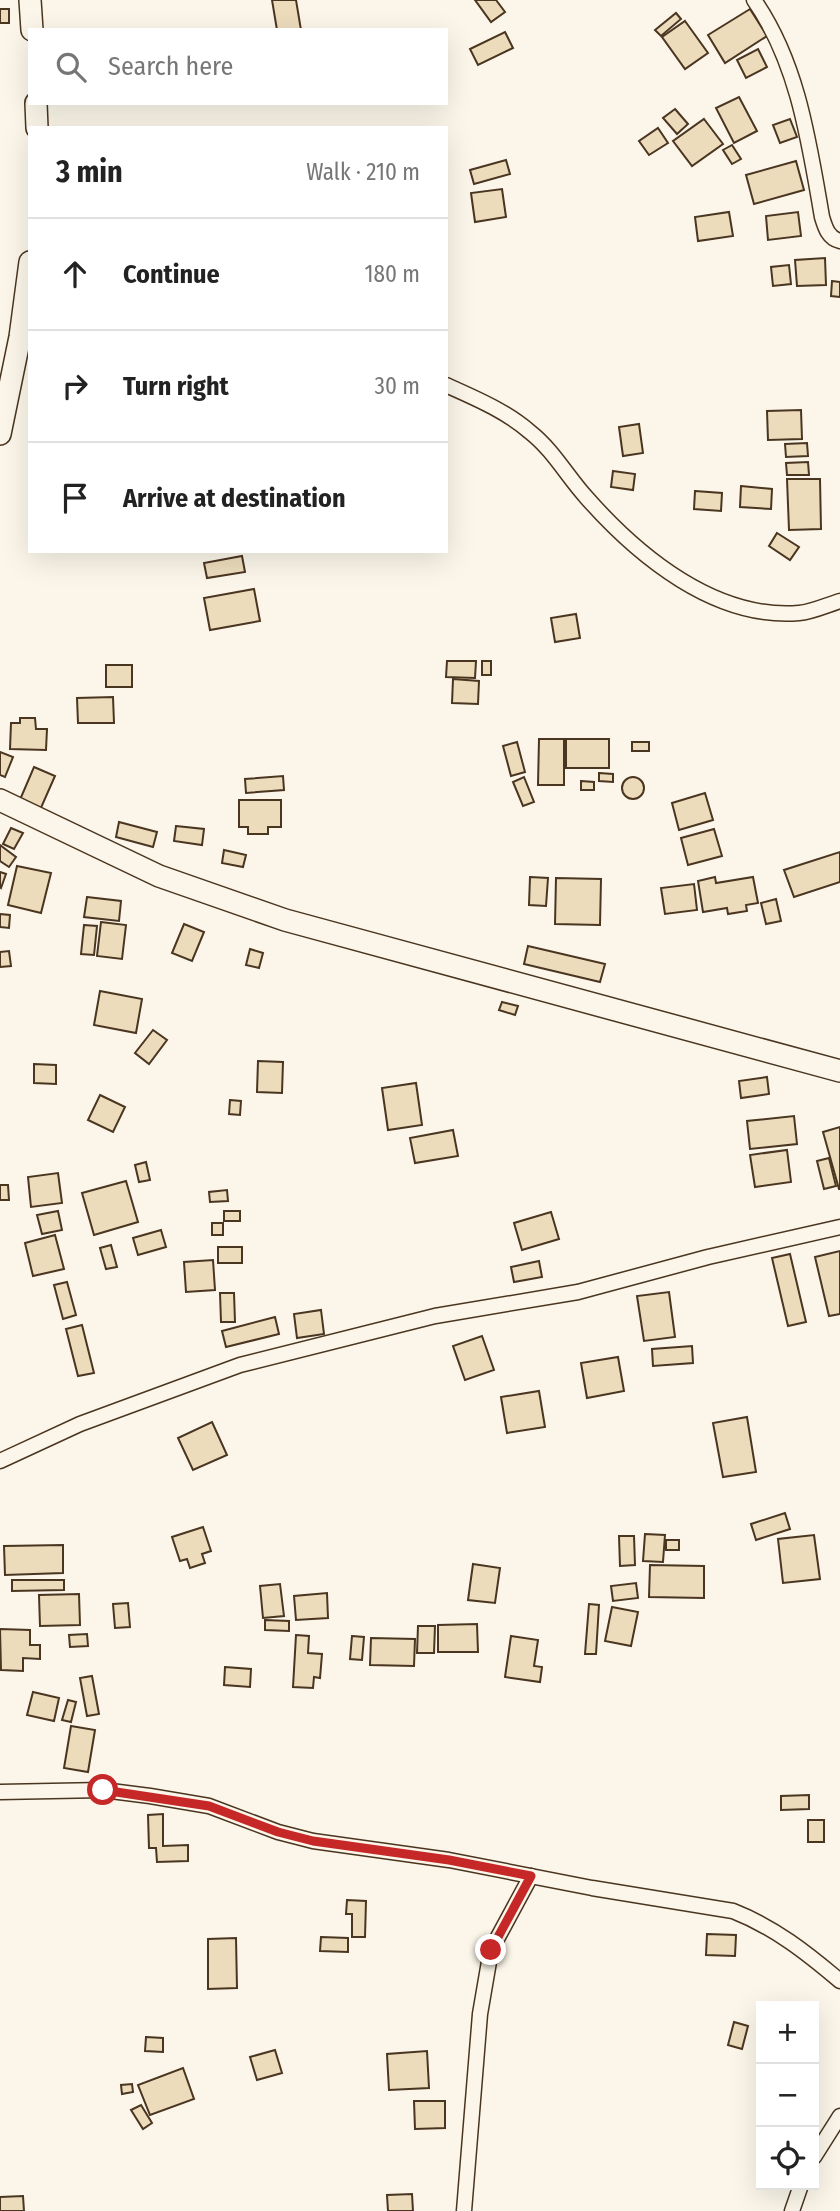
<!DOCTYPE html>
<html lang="en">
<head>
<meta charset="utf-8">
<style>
  body { margin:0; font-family:"Fira Sans Condensed",sans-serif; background:#f2f2f2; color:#222 }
  .controls { position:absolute; right:21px; bottom:21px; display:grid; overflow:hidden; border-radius:0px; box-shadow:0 7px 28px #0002 }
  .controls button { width:63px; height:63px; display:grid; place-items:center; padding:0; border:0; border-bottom:2px solid #e0e0e0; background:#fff; color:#222; font:35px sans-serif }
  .stop { position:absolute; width:21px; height:21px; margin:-16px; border:5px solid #c62828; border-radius:50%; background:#fff }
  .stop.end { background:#c62828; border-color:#fff; box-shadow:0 2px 7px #0008 }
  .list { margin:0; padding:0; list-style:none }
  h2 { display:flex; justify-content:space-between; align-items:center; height:91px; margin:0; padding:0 28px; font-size:30px }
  h2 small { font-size:23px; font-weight:400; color:#767676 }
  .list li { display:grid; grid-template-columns:46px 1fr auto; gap:21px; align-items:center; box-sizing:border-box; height:112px; padding:0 28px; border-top:2px solid #e0e0e0 }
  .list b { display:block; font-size:26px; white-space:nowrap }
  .list em { font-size:23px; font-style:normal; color:#767676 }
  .icon { flex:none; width:38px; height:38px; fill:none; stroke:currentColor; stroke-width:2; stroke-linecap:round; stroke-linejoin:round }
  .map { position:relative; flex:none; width:840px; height:2211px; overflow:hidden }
  .search { position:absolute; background:#fff; box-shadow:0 7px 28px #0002; left:28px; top:28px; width:420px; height:77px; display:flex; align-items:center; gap:18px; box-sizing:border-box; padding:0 24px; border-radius:0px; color:#767676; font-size:26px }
  .panel { position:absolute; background:#fff; box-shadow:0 7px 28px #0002; left:28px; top:126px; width:420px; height:427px; border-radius:0px }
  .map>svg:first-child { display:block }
  .building { fill:#ecdcbc; stroke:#4a3520; stroke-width:2 }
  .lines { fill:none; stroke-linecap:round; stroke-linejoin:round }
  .minor-casing { stroke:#4a3520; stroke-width:17 }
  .secondary-casing { stroke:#4a3520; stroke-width:24 }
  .minor { stroke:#fbf6e9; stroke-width:14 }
  .secondary { stroke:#fbf6e9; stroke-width:21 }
  .route { stroke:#c62828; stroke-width:9 }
</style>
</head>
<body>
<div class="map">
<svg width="840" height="2211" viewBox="0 0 840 2211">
  <rect width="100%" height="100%" fill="#fbf6e9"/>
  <!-- building -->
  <g class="building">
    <polygon points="272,0 296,0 301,30 277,30"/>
    <polygon points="475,0 496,0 505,12 491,22"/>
    <rect x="0" y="9" width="9" height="14"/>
    <polygon points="750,9 767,36 725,63 708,35"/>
    <polygon points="676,13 681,19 661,36 655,30"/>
    <polygon points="685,21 708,53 685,69 662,37"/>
    <polygon points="505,32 513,48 478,65 470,49"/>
    <polygon points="758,49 767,67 746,78 737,60"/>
    <polygon points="739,97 757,131 734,143 716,108"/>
    <polygon points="675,109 688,124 677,134 663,118"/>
    <polygon points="704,119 723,144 692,166 673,141"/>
    <polygon points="790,119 797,137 780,143 773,125"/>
    <polygon points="658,128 668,143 649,155 639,141"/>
    <polygon points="732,145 741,159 732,164 723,150"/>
    <polygon points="506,160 510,174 474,184 470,170"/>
    <polygon points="796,161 804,190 754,204 746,175"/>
    <polygon points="502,189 506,217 475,222 471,193"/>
    <polygon points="729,212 733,236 698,241 695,217"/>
    <polygon points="798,212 801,236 768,240 766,216"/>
    <polygon points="825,258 826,285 797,286 795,260"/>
    <polygon points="789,265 791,284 773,286 771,267"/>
    <polygon points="832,281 840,282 840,297 831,296"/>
    <polygon points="801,410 802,439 768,440 767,411"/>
    <polygon points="639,424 643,453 623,456 619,427"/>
    <polygon points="807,443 808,456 786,457 785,444"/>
    <polygon points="808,462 809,475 787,475 786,463"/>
    <polygon points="613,471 635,474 633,490 611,487"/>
    <polygon points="787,479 820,479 821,529 789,530"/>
    <polygon points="741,486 772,489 771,509 740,507"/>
    <polygon points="695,491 722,493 721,511 694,509"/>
    <polygon points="777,533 799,547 790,560 769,546"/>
    <polygon points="242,556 245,572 207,578 204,563"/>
    <polygon points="254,589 260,621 210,630 204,598"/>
    <polygon points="576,614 580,638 555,642 551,618"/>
    <polygon points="447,661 476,661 475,678 446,677"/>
    <rect x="482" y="661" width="9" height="14"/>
    <rect x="106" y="665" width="26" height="22"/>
    <polygon points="453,679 479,681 478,704 452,703"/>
    <polygon points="113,697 114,723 78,723 77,698"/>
    <polygon points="20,718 35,718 36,729 47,729 46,750 10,749 11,723 20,723"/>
    <polygon points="539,739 564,739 564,785 538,785"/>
    <rect x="566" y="739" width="43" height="29"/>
    <polygon points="517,742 525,772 511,776 503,746"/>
    <rect x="632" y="742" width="17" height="9"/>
    <polygon points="0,752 13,757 5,777 0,775"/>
    <polygon points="34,767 55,776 40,810 19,802"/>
    <polygon points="599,773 613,774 613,782 599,781"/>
    <polygon points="283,776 284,790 246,793 245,779"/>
    <polygon points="524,777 534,802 523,806 513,782"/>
    <circle cx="633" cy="788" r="11"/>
    <polygon points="581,781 594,782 594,790 581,790"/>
    <polygon points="705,793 713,820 679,830 672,803"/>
    <polygon points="239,800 281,800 281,827 268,827 268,834 248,834 248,827 239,827"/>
    <polygon points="119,822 157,832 153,847 116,837"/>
    <polygon points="176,826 204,829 202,845 174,841"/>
    <polygon points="11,828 23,833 14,849 3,844"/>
    <polygon points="714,829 722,856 688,865 681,838"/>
    <polygon points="0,845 16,857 9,867 0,861"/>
    <polygon points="224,850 246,855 243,867 222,863"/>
    <polygon points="840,852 840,882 794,897 784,870"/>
    <polygon points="17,866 51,873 41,913 8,905"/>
    <polygon points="0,872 6,874 1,888 0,887"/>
    <polygon points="530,877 548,878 546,906 529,905"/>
    <polygon points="715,877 716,883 753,877 758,903 746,905 747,911 728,914 727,908 703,912 698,881"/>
    <polygon points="556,878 601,879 600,925 555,924"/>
    <polygon points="694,884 697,910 665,914 661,888"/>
    <polygon points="87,897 121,901 119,921 84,917"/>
    <polygon points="776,899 781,921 766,924 761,903"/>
    <polygon points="0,914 10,915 9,928 0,927"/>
    <polygon points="101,922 126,925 122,959 97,956"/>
    <polygon points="184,924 204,932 192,961 172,953"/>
    <polygon points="84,925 97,926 94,955 81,954"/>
    <polygon points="528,946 605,964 600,982 524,964"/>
    <polygon points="250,949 263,953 259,968 246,965"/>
    <polygon points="9,951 11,966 0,967 0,952"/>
    <polygon points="100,991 142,999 136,1033 94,1025"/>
    <polygon points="502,1002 518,1006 515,1015 499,1010"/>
    <polygon points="153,1030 167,1040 149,1064 135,1053"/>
    <polygon points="258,1061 283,1062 282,1093 257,1092"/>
    <polygon points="34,1064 56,1065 56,1084 34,1083"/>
    <polygon points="767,1077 769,1094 741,1098 739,1081"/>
    <polygon points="416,1083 422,1125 388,1130 382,1088"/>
    <polygon points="100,1095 125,1107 113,1132 88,1120"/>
    <polygon points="230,1100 241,1101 240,1115 229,1114"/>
    <polygon points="794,1116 797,1144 750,1149 747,1121"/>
    <polygon points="840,1127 840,1189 839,1189 823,1132"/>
    <polygon points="453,1130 458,1156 415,1163 410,1138"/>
    <polygon points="787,1150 791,1182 755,1187 750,1155"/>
    <polygon points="829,1158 836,1186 824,1189 817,1161"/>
    <polygon points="146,1162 150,1180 139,1182 135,1165"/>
    <polygon points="58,1173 62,1203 31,1207 28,1177"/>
    <polygon points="126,1181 138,1222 94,1235 82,1193"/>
    <polygon points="0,1185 8,1185 9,1200 0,1200"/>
    <polygon points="227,1190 228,1201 210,1202 209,1192"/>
    <polygon points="58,1211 62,1230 42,1234 37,1215"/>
    <rect x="224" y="1211" width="16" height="10"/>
    <polygon points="551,1212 559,1239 522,1250 514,1223"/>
    <rect x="212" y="1223" width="11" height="12"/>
    <polygon points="161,1230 166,1247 138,1255 133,1238"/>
    <polygon points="55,1235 64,1269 33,1276 25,1243"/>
    <polygon points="111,1245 117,1267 106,1269 100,1248"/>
    <rect x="218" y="1247" width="24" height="16"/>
    <polygon points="840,1251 840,1314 829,1316 815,1257"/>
    <polygon points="790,1254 806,1322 788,1326 772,1258"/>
    <polygon points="213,1260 215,1290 186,1292 184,1262"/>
    <polygon points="539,1261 542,1277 514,1282 511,1267"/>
    <polygon points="67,1282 76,1315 63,1319 54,1285"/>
    <polygon points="669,1292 675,1337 644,1341 637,1296"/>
    <polygon points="220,1293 234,1293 235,1322 221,1322"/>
    <polygon points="321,1310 324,1334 297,1338 294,1314"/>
    <polygon points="275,1317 279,1334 226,1347 222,1331"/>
    <polygon points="82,1325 94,1373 78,1376 66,1329"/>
    <polygon points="482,1336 494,1370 465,1380 453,1346"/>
    <polygon points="692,1346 693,1363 653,1366 652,1349"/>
    <polygon points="618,1357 624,1391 587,1398 581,1363"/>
    <polygon points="539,1391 545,1427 507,1433 501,1397"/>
    <polygon points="747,1417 756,1472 723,1477 713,1423"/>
    <polygon points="212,1422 227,1455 193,1470 178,1438"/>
    <polygon points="785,1513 790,1529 756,1540 751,1524"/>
    <polygon points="203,1527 211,1551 202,1554 205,1563 190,1568 187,1559 180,1561 172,1537"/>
    <polygon points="645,1534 665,1535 663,1562 643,1561"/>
    <polygon points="814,1535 820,1579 783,1583 778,1539"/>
    <polygon points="619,1536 634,1536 635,1565 620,1566"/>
    <rect x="666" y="1540" width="13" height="10"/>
    <polygon points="63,1545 63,1573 5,1575 4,1546"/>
    <polygon points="473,1564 500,1568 495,1603 468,1600"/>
    <polygon points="650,1565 704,1566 704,1598 649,1597"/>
    <polygon points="12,1580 64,1580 64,1590 12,1591"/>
    <polygon points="636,1583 638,1598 613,1601 611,1586"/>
    <polygon points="280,1584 284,1616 263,1618 260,1586"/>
    <polygon points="327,1593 328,1618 296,1620 294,1596"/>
    <polygon points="79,1594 80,1625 40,1626 39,1595"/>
    <polygon points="128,1603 130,1627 115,1628 113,1604"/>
    <polygon points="589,1604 599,1605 596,1654 585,1654"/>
    <polygon points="612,1607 638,1612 631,1646 605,1641"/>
    <polygon points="265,1620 289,1621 289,1631 265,1630"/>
    <polygon points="477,1624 478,1652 438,1652 438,1625"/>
    <polygon points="418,1626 435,1626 434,1653 417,1653"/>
    <polygon points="0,1629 30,1630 30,1645 40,1645 40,1659 23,1658 23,1671 1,1670"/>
    <polygon points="87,1634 88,1646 70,1647 69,1635"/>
    <polygon points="296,1635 309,1636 308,1653 322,1654 320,1678 314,1677 313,1688 293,1687"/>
    <polygon points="352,1636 364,1637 362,1660 350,1659"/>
    <polygon points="511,1636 538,1640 534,1666 542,1667 540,1682 505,1677"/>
    <polygon points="371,1638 415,1639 414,1666 370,1665"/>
    <polygon points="225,1667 251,1669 250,1687 224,1685"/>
    <polygon points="92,1676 99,1714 87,1716 80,1678"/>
    <polygon points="33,1692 59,1698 54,1721 27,1715"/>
    <polygon points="68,1700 76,1702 71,1722 62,1720"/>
    <polygon points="71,1726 95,1730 88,1772 64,1768"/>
    <polygon points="809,1795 809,1809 781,1810 781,1796"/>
    <polygon points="163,1814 163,1846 188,1845 188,1861 157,1862 156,1848 149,1848 148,1815"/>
    <rect x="808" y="1820" width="16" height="22"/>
    <polygon points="347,1900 366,1901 365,1937 352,1937 352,1914 346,1914"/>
    <polygon points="707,1934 736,1935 735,1956 706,1955"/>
    <polygon points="321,1937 348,1938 348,1952 320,1951"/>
    <polygon points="236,1938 237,1988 208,1989 208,1939"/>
    <polygon points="734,2022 748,2026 742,2049 728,2045"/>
    <polygon points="146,2037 163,2038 163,2052 145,2051"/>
    <polygon points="275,2050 282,2073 257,2080 250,2057"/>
    <polygon points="427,2051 429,2088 389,2090 387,2054"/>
    <polygon points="183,2068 194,2099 150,2115 138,2085"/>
    <polygon points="132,2084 133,2092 122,2094 121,2085"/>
    <polygon points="414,2101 445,2101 445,2128 415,2129"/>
    <polygon points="141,2105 152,2123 143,2129 131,2110"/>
    <polygon points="412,2194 413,2211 388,2211 387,2195"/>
    <polygon points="23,2196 24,2211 0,2211 0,2197"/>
  </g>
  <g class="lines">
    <defs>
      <g id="minor">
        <path d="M754 0C798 63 809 142 822 217 825 227 828 238 840 241"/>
        <path d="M446 385C475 398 506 411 530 432 553 450 567 476 586 497 638 556 715 620 799 613 812 612 827 605 840 601"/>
        <polyline points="0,1461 80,1424 240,1365 435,1316 578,1292 708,1257 840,1227"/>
        <path d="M0 1792 103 1790 150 1796 209 1806 278 1832 313 1841 449 1860 592 1888 733 1911C774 1927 807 1953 840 1981"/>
        <polyline points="814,2157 840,2116"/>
        <polyline points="464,2211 480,2014 491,1950 531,1876"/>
        <polyline points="792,2211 801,2185"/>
      </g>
      <g id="secondary">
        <polyline points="30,0 32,30"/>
        <polyline points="36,103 37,128"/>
        <polyline points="0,434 20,337 30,262"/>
        <polyline points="0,800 159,876 285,920 840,1071"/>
      </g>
    </defs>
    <!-- minor casing -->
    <use href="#minor" class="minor-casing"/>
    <!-- secondary casing -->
    <use href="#secondary" class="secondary-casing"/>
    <!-- minor -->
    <use href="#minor" class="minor"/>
    <!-- secondary -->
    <use href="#secondary" class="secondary"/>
  </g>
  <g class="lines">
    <!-- route -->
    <polyline class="route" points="103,1790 209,1806 278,1832 313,1841 449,1860 531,1876 491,1950"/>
  </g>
</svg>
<div class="controls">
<button>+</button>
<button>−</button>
<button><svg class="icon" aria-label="locate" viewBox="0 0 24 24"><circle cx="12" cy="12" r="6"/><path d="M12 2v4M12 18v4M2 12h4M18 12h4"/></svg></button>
</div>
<div class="stop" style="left:103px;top:1790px"></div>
<div class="stop end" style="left:491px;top:1950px"></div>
<div class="search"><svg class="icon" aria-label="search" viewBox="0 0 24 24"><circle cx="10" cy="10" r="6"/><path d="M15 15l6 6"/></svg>Search here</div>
<section class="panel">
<h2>3 min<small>Walk · 210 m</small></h2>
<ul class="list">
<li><svg class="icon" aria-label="ahead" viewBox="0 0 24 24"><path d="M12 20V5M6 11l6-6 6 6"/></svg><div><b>Continue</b></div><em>180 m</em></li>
<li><svg class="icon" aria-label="right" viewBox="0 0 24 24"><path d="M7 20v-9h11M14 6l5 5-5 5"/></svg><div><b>Turn right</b></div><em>30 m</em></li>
<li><svg class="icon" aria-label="arrive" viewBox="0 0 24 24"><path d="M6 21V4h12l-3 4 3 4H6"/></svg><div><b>Arrive at destination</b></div></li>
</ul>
</section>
</div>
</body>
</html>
